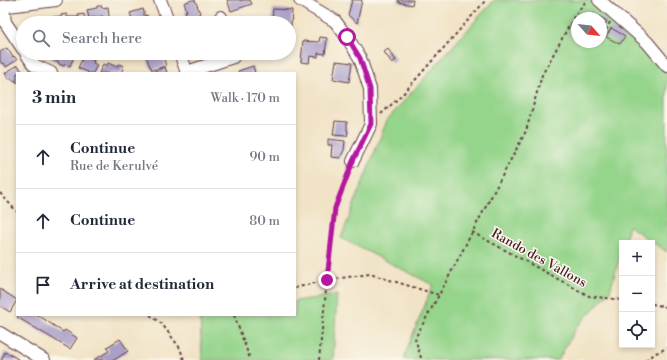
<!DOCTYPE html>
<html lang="en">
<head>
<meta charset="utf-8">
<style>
  body { margin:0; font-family:"Libre Bodoni",serif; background:#f6f6f7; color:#1f2937 }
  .controls { position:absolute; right:12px; bottom:12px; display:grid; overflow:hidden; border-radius:0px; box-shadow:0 2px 6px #0003 }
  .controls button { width:36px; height:36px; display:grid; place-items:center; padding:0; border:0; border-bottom:1px solid #e0e1e3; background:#fff; color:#1f2937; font:20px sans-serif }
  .compass { position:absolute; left:571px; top:12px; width:36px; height:36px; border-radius:50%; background:#fff; box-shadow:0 2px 6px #0003; rotate:117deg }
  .stop { position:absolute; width:12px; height:12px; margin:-9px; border:3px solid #b5179e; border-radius:50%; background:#fff }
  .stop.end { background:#b5179e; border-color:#fff; box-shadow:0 1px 4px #0008 }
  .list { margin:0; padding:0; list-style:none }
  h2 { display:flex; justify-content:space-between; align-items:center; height:52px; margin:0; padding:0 16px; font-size:17px }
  h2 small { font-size:13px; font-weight:400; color:#747a83 }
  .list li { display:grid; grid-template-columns:26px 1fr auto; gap:12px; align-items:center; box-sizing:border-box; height:64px; padding:0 16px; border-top:1px solid #e0e1e3 }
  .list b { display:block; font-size:15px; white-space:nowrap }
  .list p { margin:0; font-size:13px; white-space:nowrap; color:#747a83 }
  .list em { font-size:13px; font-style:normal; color:#747a83 }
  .icon { flex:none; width:22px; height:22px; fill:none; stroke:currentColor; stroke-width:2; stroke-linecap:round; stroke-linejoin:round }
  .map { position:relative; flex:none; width:667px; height:360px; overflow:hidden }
  .search { position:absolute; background:#fff; box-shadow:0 2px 6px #0003; left:16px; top:16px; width:280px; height:44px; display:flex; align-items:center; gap:10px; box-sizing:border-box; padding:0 14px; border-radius:22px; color:#747a83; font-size:15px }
  .panel { position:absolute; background:#fff; box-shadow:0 2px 6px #0003; left:16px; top:72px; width:280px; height:244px; border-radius:0px }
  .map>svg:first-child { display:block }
  .green { fill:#95d48b; stroke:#707a5b; fill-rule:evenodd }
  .building { fill:#a99fc9 }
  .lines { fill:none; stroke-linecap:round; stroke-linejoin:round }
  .street-casing { stroke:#633c42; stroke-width:14 }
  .path { stroke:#633c42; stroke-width:2; stroke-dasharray:3 3; stroke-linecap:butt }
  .street { stroke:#fff; stroke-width:12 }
  .route { stroke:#b5179e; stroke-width:5 }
  .labels { text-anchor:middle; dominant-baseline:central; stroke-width:3; stroke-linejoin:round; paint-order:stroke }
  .street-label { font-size:13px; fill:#4a1f2b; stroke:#fbf7ec }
</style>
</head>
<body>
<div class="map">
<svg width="667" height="360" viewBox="0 0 667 360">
  <rect width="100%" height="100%" fill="#fbf7ec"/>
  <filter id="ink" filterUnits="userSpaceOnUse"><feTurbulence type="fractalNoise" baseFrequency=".025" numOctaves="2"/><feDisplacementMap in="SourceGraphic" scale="8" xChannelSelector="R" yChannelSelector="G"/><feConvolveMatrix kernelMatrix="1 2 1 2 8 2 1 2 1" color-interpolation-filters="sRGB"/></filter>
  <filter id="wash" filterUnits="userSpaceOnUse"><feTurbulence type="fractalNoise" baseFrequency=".012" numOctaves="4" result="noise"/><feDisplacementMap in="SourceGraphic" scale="16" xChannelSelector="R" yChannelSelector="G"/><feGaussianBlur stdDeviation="0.9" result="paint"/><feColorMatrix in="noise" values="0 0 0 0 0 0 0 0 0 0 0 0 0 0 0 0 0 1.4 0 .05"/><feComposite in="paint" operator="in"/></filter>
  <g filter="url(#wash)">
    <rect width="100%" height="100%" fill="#f1e3c6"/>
    <!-- green -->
    <g class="green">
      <path d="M494 0H589L612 16 665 69 667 74V252L629 226 624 243H622V249L610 291 576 328 558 360H404L407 349 433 285 341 238 387 120ZM577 18H601V42H577Z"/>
      <polygon points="337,295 333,360 202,360 200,315 295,315 295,301"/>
    </g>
    <g id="blocks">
      <!-- building -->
      <g class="building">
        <polygon points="192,0 195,0 200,13 199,13 200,17 190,21 189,16 187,17 185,11 187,11 184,3"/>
        <polygon points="227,0 240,0 240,1 244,0 250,0 252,4 231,11"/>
        <polygon points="352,0 362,0 357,23 348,15"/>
        <polygon points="398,0 413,0 412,5 398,2"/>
        <polygon points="97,6 102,6 102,8 108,7 109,17 103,18 103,16 89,18 87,10 97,8"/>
        <polygon points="143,9 144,12 144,16 147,15 149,23 132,23 130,18 132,18 130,13"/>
        <polygon points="273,9 292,10 291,27 289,27 289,23 272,23"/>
        <polygon points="593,13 607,21 601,31 601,18 590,18"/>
        <polygon points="67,14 67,17 79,17 78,15 84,14 85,23 51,23 51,17 62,16 61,15"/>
        <polygon points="41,18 41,20 46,19 47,23 24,23 24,22 35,20 35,19"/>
        <polygon points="611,28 625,36 620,44 606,37"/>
        <polygon points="320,37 327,38 325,54 318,53 318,57 310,56 309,63 301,62 303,41 319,42"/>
        <polygon points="7,48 13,57 14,56 17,60 6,67 4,63 2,64 0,61 0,52"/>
        <polygon points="388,49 396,60 392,63 384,52"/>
        <polygon points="53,53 61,53 68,56 69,54 74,57 70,66 65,64 64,66 59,64 59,63 51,59"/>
        <polygon points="85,53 88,53 94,56 92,60 94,60 93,63 97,65 93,73 87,73 88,72 78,68"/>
        <polygon points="145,53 159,53 160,54 162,53 166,66 152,70 151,67 150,67"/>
        <polygon points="336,61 352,63 349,82 333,79"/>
        <polygon points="108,63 117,67 118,64 124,66 121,73 99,73 103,64 107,66"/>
        <polygon points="18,65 23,73 17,73 17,83 15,80 13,81 11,78 9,79 5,73"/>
        <polygon points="253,66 255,73 239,73 238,71"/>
        <polygon points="165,67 167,73 153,73 153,72"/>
        <polygon points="335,121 347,122 347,131 348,131 347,136 333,135"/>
        <polygon points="328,139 345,141 344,150 340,158 331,157 332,145 328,145"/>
        <polygon points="0,289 17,300 10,312 0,306"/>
        <polygon points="19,315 38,315 63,332 65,330 77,338 70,349 17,317"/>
        <polygon points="120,339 128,351 114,360 94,360 109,351 107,347"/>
        <polygon points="5,352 20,360 1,360"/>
      </g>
    </g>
  </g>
  <g filter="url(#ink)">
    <use href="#blocks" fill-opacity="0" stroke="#633c42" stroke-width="1"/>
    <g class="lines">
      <defs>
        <g id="street">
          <polyline points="160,0 169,23"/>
          <polyline points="300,0 335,21 347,37 360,58 370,89 371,124 353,161"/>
          <polyline points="599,0 647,42 667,66"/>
          <polyline points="0,7 56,0"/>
          <polyline points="3,7 5,22 23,49"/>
          <polyline points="221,17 223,23"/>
          <polyline points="26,53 34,65 51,73"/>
          <polyline points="180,53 187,73"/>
          <polyline points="187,72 233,57 232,53"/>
          <polyline points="0,333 44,360"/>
        </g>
      </defs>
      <!-- street casing -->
      <use href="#street" class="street-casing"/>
      <!-- path -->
      <g class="path">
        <polyline points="570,25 577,29"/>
        <polyline points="601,41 610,22"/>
        <polyline points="381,114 402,95 486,0"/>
        <polyline points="0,193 17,212"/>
        <polyline points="472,232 589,296 622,300"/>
        <polyline points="295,288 327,280 335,208 349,171"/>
        <polyline points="652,304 667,307"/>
        <polyline points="150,315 162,324 180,348 184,360"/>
        <polyline points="234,315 249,356 250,360"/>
        <polyline points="421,358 415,338 439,295 526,131 542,75 575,15 587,0"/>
        <polyline points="319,360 327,280 370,274 439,295"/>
        <polyline points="646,360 656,353 667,348"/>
      </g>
      <!-- street -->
      <use href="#street" class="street"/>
    </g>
  </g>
  <g class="lines" filter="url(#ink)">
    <!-- route -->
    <polyline class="route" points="327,280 335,208 353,161 371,124 370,89 360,58 347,37"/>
  </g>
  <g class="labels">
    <!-- street labels -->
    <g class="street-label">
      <text transform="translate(539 258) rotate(29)">Rando des Vallons</text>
    </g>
  </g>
</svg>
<div class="controls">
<button>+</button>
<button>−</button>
<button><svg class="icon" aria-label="locate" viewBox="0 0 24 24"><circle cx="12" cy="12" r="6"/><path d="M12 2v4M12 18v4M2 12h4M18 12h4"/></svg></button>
</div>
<svg class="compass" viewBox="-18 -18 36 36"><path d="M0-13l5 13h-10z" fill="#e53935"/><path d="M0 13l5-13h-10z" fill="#747a83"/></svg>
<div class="stop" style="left:347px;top:37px"></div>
<div class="stop end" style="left:327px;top:280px"></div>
<div class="search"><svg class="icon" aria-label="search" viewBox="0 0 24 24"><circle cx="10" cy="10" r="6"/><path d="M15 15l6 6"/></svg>Search here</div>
<section class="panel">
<h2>3 min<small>Walk · 170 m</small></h2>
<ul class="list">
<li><svg class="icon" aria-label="ahead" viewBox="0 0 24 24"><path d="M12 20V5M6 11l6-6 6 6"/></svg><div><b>Continue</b><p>Rue de Kerulvé</p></div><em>90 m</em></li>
<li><svg class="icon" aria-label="ahead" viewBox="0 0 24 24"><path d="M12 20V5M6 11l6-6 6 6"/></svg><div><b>Continue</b></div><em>80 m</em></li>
<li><svg class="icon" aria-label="arrive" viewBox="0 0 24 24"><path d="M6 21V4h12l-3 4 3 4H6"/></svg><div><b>Arrive at destination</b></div></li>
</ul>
</section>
</div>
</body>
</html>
